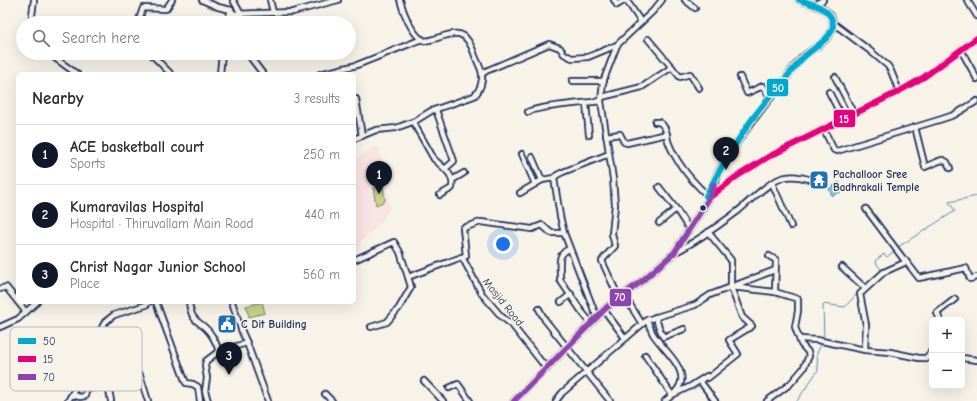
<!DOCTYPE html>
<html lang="en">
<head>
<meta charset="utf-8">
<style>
  body { margin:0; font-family:"Comic Neue",sans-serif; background:#f2f2f3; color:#2b2b33 }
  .controls { position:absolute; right:12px; bottom:12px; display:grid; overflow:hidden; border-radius:6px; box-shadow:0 4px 16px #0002 }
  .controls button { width:36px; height:36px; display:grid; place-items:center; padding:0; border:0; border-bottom:1px solid #e1e1e2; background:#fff; color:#2b2b33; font:20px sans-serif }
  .you { position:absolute; left:503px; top:244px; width:14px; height:14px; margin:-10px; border:3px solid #fff; border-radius:50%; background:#1a73e8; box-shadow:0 0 0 6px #1a73e833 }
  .badge { display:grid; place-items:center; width:26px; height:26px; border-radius:50%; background:#111827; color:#fff; font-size:13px; font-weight:700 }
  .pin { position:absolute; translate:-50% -33px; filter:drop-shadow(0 1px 2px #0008) }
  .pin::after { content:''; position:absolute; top:21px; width:14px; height:12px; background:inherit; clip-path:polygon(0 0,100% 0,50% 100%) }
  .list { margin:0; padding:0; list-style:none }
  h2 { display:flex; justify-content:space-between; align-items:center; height:52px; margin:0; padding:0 16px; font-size:17px }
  h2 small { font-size:13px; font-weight:400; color:#7c7c81 }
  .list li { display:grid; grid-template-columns:26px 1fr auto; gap:12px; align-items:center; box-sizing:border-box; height:60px; padding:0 16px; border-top:1px solid #e1e1e2 }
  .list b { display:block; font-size:15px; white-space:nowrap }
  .list p { margin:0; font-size:13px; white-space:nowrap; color:#7c7c81 }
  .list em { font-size:13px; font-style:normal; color:#7c7c81 }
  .icon { flex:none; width:22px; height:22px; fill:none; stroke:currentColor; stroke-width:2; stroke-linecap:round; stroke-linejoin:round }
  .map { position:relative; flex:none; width:977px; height:401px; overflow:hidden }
  .search { position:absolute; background:#fff; box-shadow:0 4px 16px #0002; left:16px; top:16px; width:340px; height:44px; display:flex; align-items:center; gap:10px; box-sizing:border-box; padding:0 14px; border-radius:22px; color:#7c7c81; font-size:15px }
  .panel { position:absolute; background:#fff; box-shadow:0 4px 16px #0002; left:16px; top:72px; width:340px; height:232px; border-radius:6px }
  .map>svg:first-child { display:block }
  .built { fill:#f8e4e3 }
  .green { fill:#c9d487; stroke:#728272 }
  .water { fill:url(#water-ripples); stroke:#558aa9 }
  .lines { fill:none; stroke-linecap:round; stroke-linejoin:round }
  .stream { stroke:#558aa9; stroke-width:1 }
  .minor-casing { stroke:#1b2f5e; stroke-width:8 }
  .tertiary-casing { stroke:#1b2f5e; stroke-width:8 }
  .secondary-casing { stroke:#1b2f5e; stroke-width:9 }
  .minor { stroke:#f7f3e8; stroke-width:4.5 }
  .tertiary { stroke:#f7f3e8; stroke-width:5.5 }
  .secondary { stroke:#f7f3e8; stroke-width:6 }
  .bus-1-casing { stroke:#f7f3e8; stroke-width:9 }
  .bus-2-casing { stroke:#f7f3e8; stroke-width:9 }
  .bus-3-casing { stroke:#f7f3e8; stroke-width:9 }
  .bus-1 { stroke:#00a9ce; stroke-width:6 }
  .bus-2 { stroke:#e5007d; stroke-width:6 }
  .bus-3 { stroke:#8e44ad; stroke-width:6 }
  .bus-dot { fill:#1b2f5e; stroke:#f7f3e8; stroke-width:1.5 }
  .labels { text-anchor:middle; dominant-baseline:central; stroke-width:3; stroke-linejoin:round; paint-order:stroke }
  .poi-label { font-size:11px; font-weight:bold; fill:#1b2f5e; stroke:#f7f3e8; text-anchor:start }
  .street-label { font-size:11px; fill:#1b2f5e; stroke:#f7f3e8 }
  .key { fill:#f7f3e8; stroke:#b5b8bf; stroke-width:1 }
  .key-label { font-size:11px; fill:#1b2f5e }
  .line-badge { stroke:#f7f3e8; stroke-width:1.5 }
  .badge-label { font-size:11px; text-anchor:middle; font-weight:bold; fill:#fff }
</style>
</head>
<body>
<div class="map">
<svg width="977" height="401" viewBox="0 0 977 401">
  <defs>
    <pattern id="water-ripples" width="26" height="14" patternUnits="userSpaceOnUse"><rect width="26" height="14" fill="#7cc6db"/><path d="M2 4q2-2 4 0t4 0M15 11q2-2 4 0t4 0" fill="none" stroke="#65a1b5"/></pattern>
  </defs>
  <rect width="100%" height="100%" fill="#f7f3e8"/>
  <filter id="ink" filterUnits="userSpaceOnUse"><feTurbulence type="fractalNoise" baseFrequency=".025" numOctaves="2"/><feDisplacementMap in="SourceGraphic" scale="8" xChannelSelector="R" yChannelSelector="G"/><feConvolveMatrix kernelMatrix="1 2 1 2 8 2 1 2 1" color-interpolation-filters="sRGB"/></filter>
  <g filter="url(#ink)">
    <!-- built -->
    <polygon class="built" points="374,147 379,147 390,208 378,226 362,240 354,258 354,159 358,158"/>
    <!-- green -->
    <g class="green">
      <polygon points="383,185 385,201 376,205 373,188"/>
      <polygon points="262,302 265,313 249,317 246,306"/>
    </g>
    <!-- water -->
    <polygon class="water" points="839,182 843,191 832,196 829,189"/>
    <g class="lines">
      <!-- stream -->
      <g class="stream">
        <polyline points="898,247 955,211 949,202 977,196"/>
        <polyline points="865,285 881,270 875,261 876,260 884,254 887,257 894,251"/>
        <polyline points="824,340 823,304 845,307 861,289"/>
        <polyline points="797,401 818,370 817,353 822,343"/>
      </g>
      <defs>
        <g id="minor">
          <polyline points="202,0 218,7 231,10 234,14 234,23"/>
          <polyline points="233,0 241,14"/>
          <polyline points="270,0 273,12"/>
          <polyline points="614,0 617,5 625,0 627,1 641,22"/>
          <polyline points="685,0 695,8"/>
          <polyline points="967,0 977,16"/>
          <polyline points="814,5 823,0"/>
          <polyline points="234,14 293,12 338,0"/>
          <polyline points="31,23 34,0"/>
          <polyline points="138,23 143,8 166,9 172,0"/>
          <polyline points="227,23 231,10"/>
          <polyline points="833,23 869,50 888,66 891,71 899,91"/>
          <polyline points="648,39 680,77 690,74 699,88"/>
          <polyline points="617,45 603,82 601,101 613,179 615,205 612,234 615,246 604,258 602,261 619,298"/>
          <polyline points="961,50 977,79"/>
          <polyline points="48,53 77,74"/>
          <polyline points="150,53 171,74"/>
          <polyline points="247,53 263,74"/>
          <polyline points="220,74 222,53"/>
          <polyline points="320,74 357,65 422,39"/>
          <polyline points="482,74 486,71 549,44 560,48 564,54 572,58 588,57 617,45 653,11 662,0"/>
          <polyline points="740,77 747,93 763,86 770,98"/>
          <polyline points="835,77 854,114"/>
          <polyline points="572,81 604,81"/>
          <polyline points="829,92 843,119"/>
          <polyline points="602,97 642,87 672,67"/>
          <polyline points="356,99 362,136"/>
          <polyline points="586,103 589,135"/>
          <polyline points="436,110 454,161 445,169"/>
          <path d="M528 112C538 106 587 103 601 101"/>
          <path d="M413 122 434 159C442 167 455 174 452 188L440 195"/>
          <path d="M655 122H659C667 127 666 133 668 141 675 161 692 181 707 195"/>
          <polyline points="915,127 925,167 939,161 943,160 947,162 950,168"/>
          <polyline points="824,130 834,150 837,151 942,119 954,115 977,101"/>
          <polyline points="606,136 620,134 624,142 627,143 667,134"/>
          <path d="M354 139 376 130 396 128 415 121 431 111 474 96C480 91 483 81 482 74 481 67 476 60 474 53 465 28 456 32 434 39 430 40 426 42 422 40 411 32 403 12 400 0"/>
          <polyline points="522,154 535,184"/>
          <polyline points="532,157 542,180"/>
          <polyline points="452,180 464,173"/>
          <polyline points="772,183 791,226"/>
          <polyline points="659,187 676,209 689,229"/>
          <polyline points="520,193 542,180 554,178"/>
          <polyline points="659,223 676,209"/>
          <polyline points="708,232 731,260 731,287 775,292 798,299 798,311 795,327 801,344 808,352 809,356 803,369 790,384 767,401"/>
          <path d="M570 249C555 253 561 269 560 280L582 312 591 323"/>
          <path d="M674 253C696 242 718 226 738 211 750 201 767 183 782 178 791 175 799 177 809 179"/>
          <polyline points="769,256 776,260 775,292"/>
          <polyline points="462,257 466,256 463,228 481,222 532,229 542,225 551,233 564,233"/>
          <polyline points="354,260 394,242 400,252 408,277 462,257 482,294 501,316 512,325 547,369"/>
          <polyline points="905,260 919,278 966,268 970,279 977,277"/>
          <polyline points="842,267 865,288"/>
          <polyline points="0,289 6,287 18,302"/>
          <polyline points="624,295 642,324"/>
          <polyline points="18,302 26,312"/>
          <polyline points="156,302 184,378 186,383 193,384 198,387 200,401"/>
          <path d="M189 302C192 327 202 319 212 336 215 340 217 346 219 351"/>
          <polyline points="232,302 242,332 247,343 268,401"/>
          <polyline points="561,302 571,294"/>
          <polyline points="539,309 545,320 610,401"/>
          <polyline points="604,310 625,338"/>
          <polyline points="655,317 663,337 684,329"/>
          <polyline points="597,318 564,233 560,216 554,178 557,175 563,172 609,154"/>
          <polyline points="940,320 937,313 955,299"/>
          <polyline points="0,327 18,319 37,302"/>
          <polyline points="371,327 387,322 399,308 411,287 408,277"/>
          <polyline points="800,339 817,340 865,350 890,352 919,358 932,358"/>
          <polyline points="865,350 866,325 860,294 884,272 904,263 905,261 866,209"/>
          <polyline points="645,355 672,395 691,386 707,376 708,378 738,354 729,340 752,326 742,317 731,287"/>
          <polyline points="97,356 107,379 111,401"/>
          <polyline points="926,358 932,351"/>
          <polyline points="962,358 977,360"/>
          <polyline points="424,381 443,401"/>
          <polyline points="700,381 715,401"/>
          <polyline points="449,388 458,384 470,401"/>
          <polyline points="325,394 332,401"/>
          <polyline points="72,395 80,397 85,396 86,390 134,373 140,375 148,401"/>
          <polyline points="68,401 80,380 97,356 99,349 99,333 105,322 114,315 146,305 149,302"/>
          <polyline points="208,401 205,391 207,378 205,366 206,361 219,351 247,343"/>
          <polyline points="556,401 562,393 647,320"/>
          <path d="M665 401C671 396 679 391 681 382 685 366 661 347 653 334 651 330 649 325 647 320L695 305 710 295 775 270"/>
        </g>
        <polyline id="tertiary" points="710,197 736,177 768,157 898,92 924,77 977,38"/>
        <g id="secondary">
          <path d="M715 179C732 146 755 116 779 87 787 77 794 67 802 58 811 49 832 40 833 25 833 8 812 4 799 0"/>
          <polyline points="514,401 606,308 643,280 674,253 710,197 717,176"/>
        </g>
      </defs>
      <!-- minor casing -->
      <use href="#minor" class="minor-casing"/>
      <!-- tertiary casing -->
      <use href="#tertiary" class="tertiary-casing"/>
      <!-- secondary casing -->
      <use href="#secondary" class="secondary-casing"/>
      <!-- minor -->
      <use href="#minor" class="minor"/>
      <!-- tertiary -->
      <use href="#tertiary" class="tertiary"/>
      <!-- secondary -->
      <use href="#secondary" class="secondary"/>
      <defs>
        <path id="bus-1" d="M706 196C719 170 734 146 750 122 765 101 784 81 800 61 809 50 832 39 833 26 833 8 812 4 799 0"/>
        <polyline id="bus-2" points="710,197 736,177 768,157 898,92 924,77 977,38"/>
        <polyline id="bus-3" points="514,401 606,308 643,280 674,253 710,197 714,185"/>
      </defs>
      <!-- bus-1 casing -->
      <use href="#bus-1" class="bus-1-casing"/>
      <!-- bus-2 casing -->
      <use href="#bus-2" class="bus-2-casing"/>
      <!-- bus-3 casing -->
      <use href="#bus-3" class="bus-3-casing"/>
      <!-- bus-1 -->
      <use href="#bus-1" class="bus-1"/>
      <!-- bus-2 -->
      <use href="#bus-2" class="bus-2"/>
      <!-- bus-3 -->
      <use href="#bus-3" class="bus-3"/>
    </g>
  </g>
  <!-- icons -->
  <defs>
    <symbol id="temple-square" viewBox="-11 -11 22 22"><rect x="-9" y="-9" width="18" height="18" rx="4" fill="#1f6fb2" stroke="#f7f3e8"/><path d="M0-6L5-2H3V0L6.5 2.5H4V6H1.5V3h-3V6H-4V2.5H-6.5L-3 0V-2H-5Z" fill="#fff"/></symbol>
    <symbol id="civic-square" viewBox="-11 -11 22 22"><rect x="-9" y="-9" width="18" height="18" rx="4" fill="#1f6fb2" stroke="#f7f3e8"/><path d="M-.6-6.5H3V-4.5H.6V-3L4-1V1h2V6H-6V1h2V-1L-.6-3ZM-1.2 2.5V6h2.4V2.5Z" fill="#fff"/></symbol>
  </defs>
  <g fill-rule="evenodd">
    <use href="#temple-square" x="808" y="169" width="22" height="22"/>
    <use href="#civic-square" x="216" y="313" width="22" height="22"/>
  </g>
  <!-- markers -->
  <circle class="bus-dot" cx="703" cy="208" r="3.5"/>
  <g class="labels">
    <!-- poi labels -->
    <g class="poi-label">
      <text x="833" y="174">Pachalloor Sree<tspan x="833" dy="13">Badhrakali Temple</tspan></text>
      <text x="241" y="324">C Dit Building</text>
    </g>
    <!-- street labels -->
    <g class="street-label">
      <text transform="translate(503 302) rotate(51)">Masjid Road</text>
    </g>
  </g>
  <!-- legend -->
  <rect x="10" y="327" width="132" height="64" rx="6" class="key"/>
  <rect x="18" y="338" width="18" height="6" fill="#00a9ce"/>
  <rect x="18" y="356" width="18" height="6" fill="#e5007d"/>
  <rect x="18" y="374" width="18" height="6" fill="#8e44ad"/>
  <g class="key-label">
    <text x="43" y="345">50</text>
    <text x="43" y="363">15</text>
    <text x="43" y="381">70</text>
  </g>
  <g class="line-badge">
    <rect x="766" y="78" width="23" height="19" rx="4" fill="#00a9ce"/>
    <rect x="833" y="109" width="23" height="19" rx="4" fill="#e5007d"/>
    <rect x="609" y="288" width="23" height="19" rx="4" fill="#8e44ad"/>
  </g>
  <g class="badge-label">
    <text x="778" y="92">50</text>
    <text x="844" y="123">15</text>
    <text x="620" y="301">70</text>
  </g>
</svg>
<div class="controls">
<button>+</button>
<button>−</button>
</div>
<div class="you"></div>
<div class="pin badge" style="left:379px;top:194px">1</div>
<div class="pin badge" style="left:726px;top:170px">2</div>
<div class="pin badge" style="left:229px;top:375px">3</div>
<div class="search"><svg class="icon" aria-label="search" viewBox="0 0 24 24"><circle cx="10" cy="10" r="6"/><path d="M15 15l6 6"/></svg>Search here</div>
<section class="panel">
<h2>Nearby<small>3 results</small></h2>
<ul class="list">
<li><span class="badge">1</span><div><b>ACE basketball court</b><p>Sports</p></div><em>250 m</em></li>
<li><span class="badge">2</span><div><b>Kumaravilas Hospital</b><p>Hospital · Thiruvallam Main Road</p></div><em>440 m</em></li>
<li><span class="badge">3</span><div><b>Christ Nagar Junior School</b><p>Place</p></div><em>560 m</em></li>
</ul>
</section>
</div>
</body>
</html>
